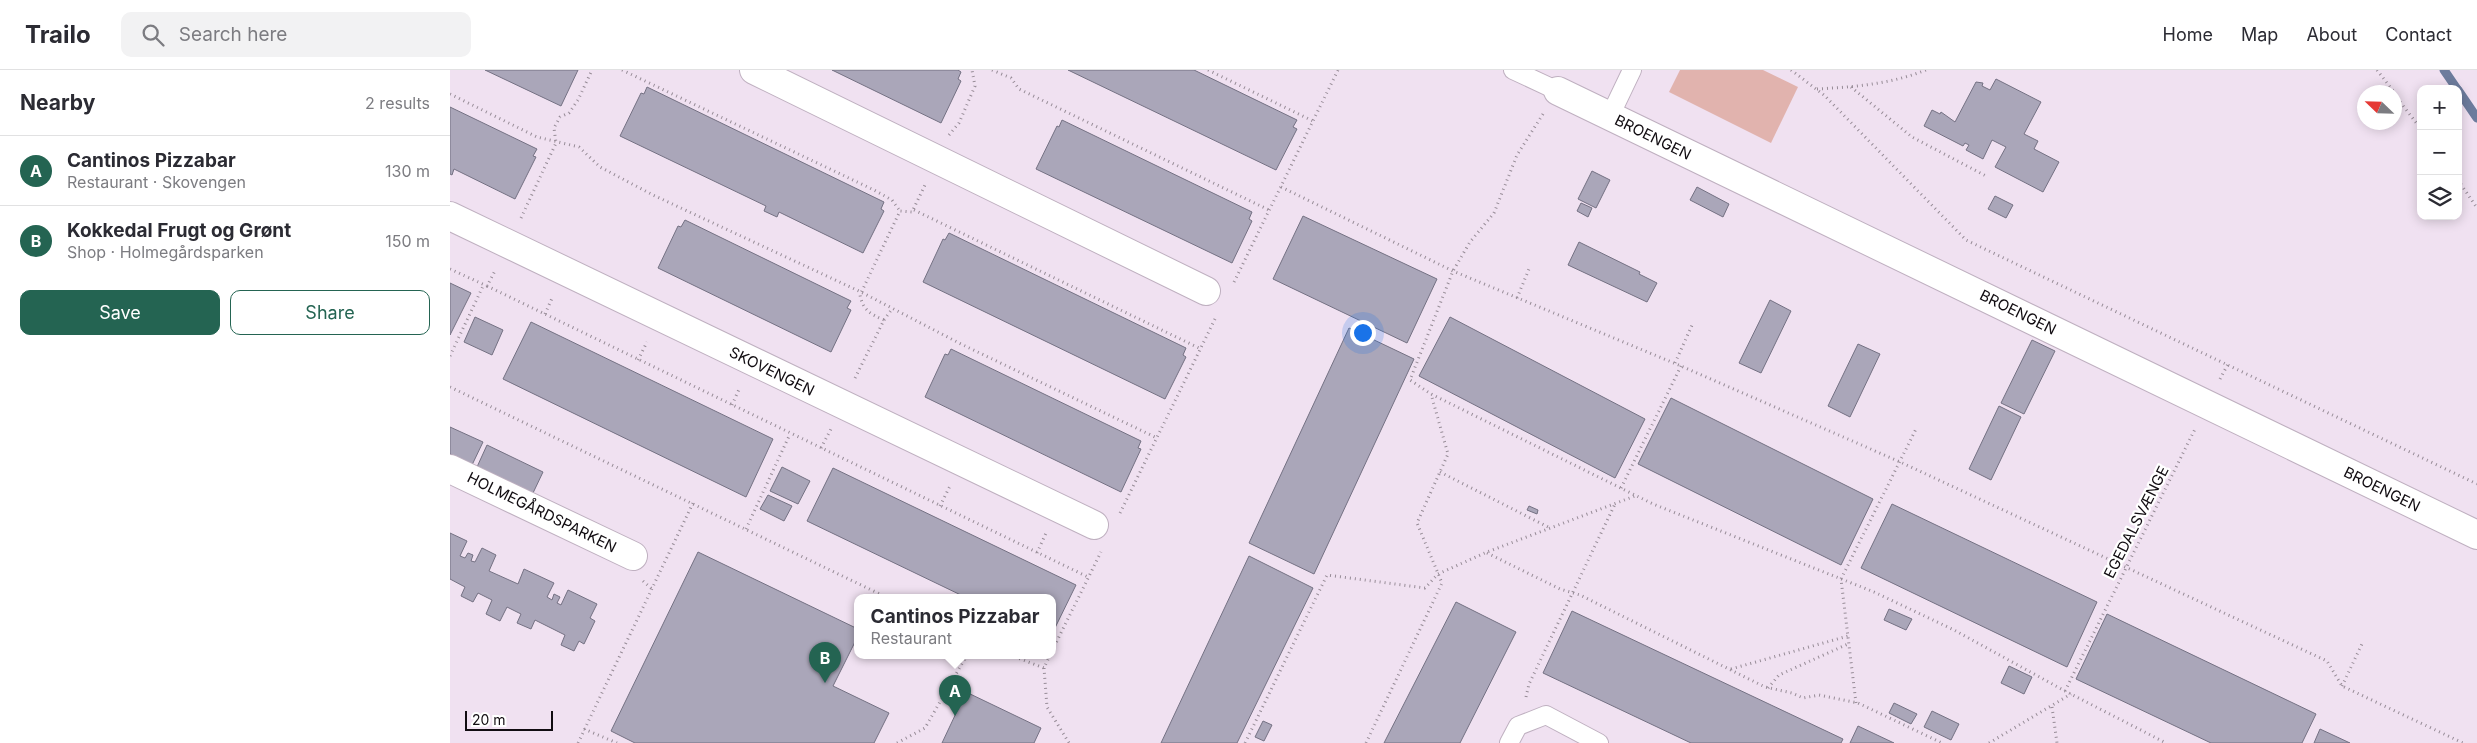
<!DOCTYPE html>
<html lang="en">
<head>
<meta charset="utf-8">
<style>
  body { margin:0; font-family:Inter,sans-serif; background:#f2f2f3; color:#2b2b33 }
  .controls { position:absolute; right:15px; top:15px; display:grid; overflow:hidden; border-radius:10px; box-shadow:0 2px 12px #0003 }
  .controls button { width:45px; height:45px; display:grid; place-items:center; padding:0; border:0; border-bottom:1px solid #e1e1e2; background:#fff; color:#2b2b33; font:25px sans-serif }
  .compass { position:absolute; left:1907px; top:15px; width:45px; height:45px; border-radius:50%; background:#fff; box-shadow:0 2px 12px #0003; rotate:293deg }
  .scale { position:absolute; left:15px; bottom:12px; width:88px; box-sizing:border-box; padding-left:5px; border:2px solid #110c11; border-top:0; font-size:14px; line-height:18px; white-space:nowrap; color:#110c11; -webkit-text-stroke:4px #fff; paint-order:stroke }
  .you { position:absolute; left:912px; top:262px; width:18px; height:18px; margin:-12px; border:4px solid #fff; border-radius:50%; background:#1a73e8; box-shadow:0 0 0 8px #1a73e833 }
  .badge { display:grid; place-items:center; width:32px; height:32px; border-radius:50%; background:#246452; color:#fff; font-size:16px; font-weight:700 }
  .pin { position:absolute; translate:-50% -41px; filter:drop-shadow(0 1px 2px #0008) }
  .pin::after { content:''; position:absolute; top:26px; width:18px; height:15px; background:inherit; clip-path:polygon(0 0,100% 0,50% 100%) }
  .popup { position:absolute; left:404px; top:524px; width:202px; height:65px; box-sizing:border-box; display:grid; place-content:center; border-radius:10px; background:#fff; filter:drop-shadow(0 1px 4px #0005); font-size:16px; white-space:nowrap; color:#7c7c81 }
  .popup b { font-size:19px; color:#2b2b33 }
  .popup::after { content:''; position:absolute; left:50%; top:100%; margin-left:-10px; border:10px solid transparent; border-top-color:#fff }
  .list { margin:0; padding:0; list-style:none }
  h2 { display:flex; justify-content:space-between; align-items:center; height:65px; margin:0; padding:0 20px; font-size:21px }
  h2 small { font-size:16px; font-weight:400; color:#7c7c81 }
  .list li { display:grid; grid-template-columns:32px 1fr auto; gap:15px; align-items:center; box-sizing:border-box; height:70px; padding:0 20px; border-top:1px solid #e1e1e2 }
  .list b { display:block; font-size:19px; white-space:nowrap }
  .list p { margin:0; font-size:16px; white-space:nowrap; color:#7c7c81 }
  .list em { font-size:16px; font-style:normal; color:#7c7c81 }
  .actions { display:flex; gap:10px; padding:15px 20px }
  .actions a { flex:1; padding:11px 0; border:1px solid #246452; border-radius:10px; text-align:center; font-size:18px; color:#246452 }
  .actions .main { background:#246452; color:#fff }
  .icon { flex:none; width:28px; height:28px; fill:none; stroke:currentColor; stroke-width:2; stroke-linecap:round; stroke-linejoin:round }
  .map { position:relative; flex:none; width:2027px; height:673px; overflow:hidden }
  header { display:flex; align-items:center; gap:30px; box-sizing:border-box; height:70px; padding:0 25px; background:#fff; border-bottom:1px solid #e1e1e2 }
  header strong { font-size:24px }
  nav { display:flex; gap:28px; margin-inline-start:auto; font-size:18px }
  .search { width:350px; height:45px; background:#f2f2f3; display:flex; align-items:center; gap:12px; box-sizing:border-box; padding:0 18px; border-radius:10px; color:#7c7c81; font-size:19px }
  main { display:flex }
  aside { flex:1; background:#fff }
  .map>svg:first-child { display:block }
  .green { fill:#e1b3ae }
  .lines { fill:none; stroke-linecap:round; stroke-linejoin:round }
  .stream { stroke:#6d7c9d; stroke-width:9 }
  .building { fill:#aaa6b9; stroke:#747183 }
  .lane-casing { stroke:#bfb0c0; stroke-width:20 }
  .street-casing { stroke:#bfb0c0; stroke-width:30 }
  .path { stroke:#978c97; stroke-width:3; stroke-dasharray:1 4; stroke-linecap:butt }
  .lane { stroke:#fff; stroke-width:18 }
  .street { stroke:#fff; stroke-width:28 }
  .labels { text-anchor:middle; dominant-baseline:central; stroke-width:4.5; stroke-linejoin:round; paint-order:stroke }
  .street-label { font-size:15px; fill:#110c11; stroke:#fff }
</style>
</head>
<body>
<header>
<strong>Trailo</strong>
<div class="search"><svg class="icon" aria-label="search" viewBox="0 0 24 24"><circle cx="10" cy="10" r="6"/><path d="M15 15l6 6"/></svg>Search here</div>
<nav><a>Home</a><a>Map</a><a>About</a><a>Contact</a></nav>
</header>
<main>
<aside>
<h2>Nearby<small>2 results</small></h2>
<ul class="list">
<li><span class="badge">A</span><div><b>Cantinos Pizzabar</b><p>Restaurant · Skovengen</p></div><em>130 m</em></li>
<li><span class="badge">B</span><div><b>Kokkedal Frugt og Grønt</b><p>Shop · Holmegårdsparken</p></div><em>150 m</em></li>
</ul>
<div class="actions"><a class="main">Save</a><a>Share</a></div>
</aside>
<div class="map">
<svg width="2027" height="673" viewBox="0 0 2027 673">
  <rect width="100%" height="100%" fill="#f0e1f1"/>
  <!-- green -->
  <polygon class="green" points="1230,0 1313,0 1348,17 1321,73 1219,22"/>
  <g class="lines">
    <!-- stream -->
    <g class="stream">
      <polyline points="1994,0 2007,19"/>
      <polyline points="2008,20 2027,48"/>
    </g>
  </g>
  <!-- building -->
  <g class="building">
    <polygon points="35,0 128,0 111,36"/>
    <polygon points="382,0 508,0 511,2 508,9 511,11 491,53"/>
    <polygon points="618,0 744,0 847,50 843,57 847,59 826,100"/>
    <polygon points="1546,9 1591,32 1574,64 1588,71 1584,79 1609,92 1593,122 1545,97 1556,77 1542,70 1533,89 1516,80 1519,75 1515,73 1513,76 1474,56 1482,40 1490,44 1491,42 1505,52 1526,12 1533,13 1532,16 1540,20"/>
    <polygon points="197,17 434,132 431,139 434,141 413,183 329,142 327,147 314,141 316,136 170,66 191,23 194,24"/>
    <polygon points="0,37 87,79 83,86 86,87 65,129 4,99 2,105 0,104"/>
    <polygon points="612,50 802,142 799,149 802,151 782,193 586,99 607,56 609,57"/>
    <polygon points="1142,101 1160,110 1146,138 1128,129"/>
    <polygon points="1247,117 1279,134 1273,147 1240,130"/>
    <polygon points="1545,126 1563,135 1556,148 1538,139"/>
    <polygon points="1131,133 1142,138 1138,147 1127,141"/>
    <polygon points="853,146 987,209 957,273 823,209"/>
    <polygon points="235,150 401,231 397,238 401,240 381,282 208,198 228,156 231,157"/>
    <polygon points="499,163 736,278 733,285 736,287 715,329 473,212 493,169 495,170"/>
    <polygon points="1129,172 1190,202 1189,204 1207,213 1197,232 1118,195"/>
    <polygon points="0,213 21,223 0,265"/>
    <polygon points="1320,230 1341,241 1311,303 1289,293"/>
    <polygon points="25,247 53,260 42,285 14,272"/>
    <polygon points="1000,247 1195,349 1165,408 969,306"/>
    <polygon points="81,252 323,369 296,427 53,309"/>
    <polygon points="899,258 964,289 864,504 799,473"/>
    <polygon points="1582,270 1605,281 1574,344 1551,333"/>
    <polygon points="1408,274 1430,284 1400,347 1378,336"/>
    <polygon points="501,279 691,371 688,378 691,379 671,422 475,327 495,284 498,285"/>
    <polygon points="1221,328 1423,429 1391,495 1188,394"/>
    <polygon points="1549,336 1571,347 1541,410 1519,399"/>
    <polygon points="0,357 33,372 22,395 0,384"/>
    <polygon points="37,375 93,402 83,423 27,397"/>
    <polygon points="332,397 360,411 348,434 320,421"/>
    <polygon points="383,398 626,515 602,564 602,527 515,527 357,451"/>
    <polygon points="318,425 342,436 334,451 310,439"/>
    <polygon points="1442,434 1647,532 1617,597 1411,498"/>
    <polygon points="1079,436 1088,440 1087,444 1077,440"/>
    <polygon points="0,463 17,471 10,486 15,488 18,483 23,485 21,491 25,492 32,478 46,485 39,501 68,514 74,499 104,513 97,527 102,530 104,524 110,527 107,533 111,535 118,520 147,534 140,548 145,551 134,574 129,571 124,581 111,575 115,565 85,550 81,559 67,553 71,544 57,537 50,551 36,544 42,530 28,523 23,532 11,526 15,517 0,509"/>
    <polygon points="248,482 408,559 408,566 383,616 439,643 424,673 185,673 161,661"/>
    <polygon points="799,486 863,518 787,673 711,673"/>
    <polygon points="1006,532 1066,562 1010,673 934,673"/>
    <polygon points="1439,539 1462,549 1456,560 1434,550"/>
    <polygon points="1122,541 1393,669 1391,673 1241,673 1093,603"/>
    <polygon points="1657,544 1866,644 1852,673 1761,673 1626,609"/>
    <polygon points="1559,596 1582,607 1574,624 1551,613"/>
    <polygon points="516,622 591,658 584,673 492,673"/>
    <polygon points="1444,633 1467,644 1461,654 1439,643"/>
    <polygon points="1482,641 1509,654 1501,670 1474,657"/>
    <polygon points="813,651 822,655 814,671 805,667"/>
    <polygon points="1408,656 1444,673 1400,673"/>
    <polygon points="1870,659 1900,673 1864,673"/>
  </g>
  <g class="lines">
    <defs>
      <g id="lane">
        <polyline points="1063,0 1108,21"/>
        <polyline points="1160,46 1182,0"/>
        <polyline points="1059,673 1068,656 1096,645 1149,673"/>
      </g>
      <g id="street">
        <polyline points="304,0 756,221"/>
        <polyline points="1108,21 2027,465"/>
        <polyline points="0,146 644,455"/>
        <polyline points="0,399 183,486"/>
      </g>
    </defs>
    <!-- lane casing -->
    <use href="#lane" class="lane-casing"/>
    <!-- street casing -->
    <use href="#street" class="street-casing"/>
    <!-- path -->
    <g class="path">
      <polyline points="172,0 424,120 442,130 450,141"/>
      <polyline points="542,0 561,8 569,19 819,140"/>
      <polyline points="758,0 863,51"/>
      <polyline points="1341,0 1374,25 1516,170 2027,414"/>
      <polyline points="1927,0 1944,22"/>
      <polyline points="1401,17 1462,67 1536,106"/>
      <path d="M1367 19C1404 17 1441 14 1476 0"/>
      <polyline points="0,24 87,67 129,77 150,97 203,125 411,222 511,274 707,368"/>
      <polyline points="1944,24 1971,59"/>
      <polyline points="1093,44 1067,85 1044,143 1020,172 1003,201 960,310 981,324 1203,434 1424,522 1504,560 1615,621 1716,673"/>
      <polyline points="499,65 509,53 525,16 522,0"/>
      <polyline points="2008,110 2027,138"/>
      <polyline points="831,117 1003,201 1231,296 1448,391 1877,591 1892,616 2013,673"/>
      <polyline points="464,140 751,279"/>
      <polyline points="71,148 106,73 104,58 110,47 119,43 128,30 142,0"/>
      <polyline points="0,199 37,216 46,199"/>
      <polyline points="784,212 888,0"/>
      <polyline points="37,216 638,507"/>
      <polyline points="1067,228 1079,199"/>
      <polyline points="95,244 103,226"/>
      <polyline points="434,250 442,239"/>
      <polyline points="0,286 34,214"/>
      <polyline points="188,290 197,272"/>
      <polyline points="1225,293 1243,253"/>
      <path d="M405 308 434 250C420 244 413 240 410 225L450 141 462 142 475 115"/>
      <polyline points="1770,309 1778,294"/>
      <polyline points="0,317 436,527"/>
      <polyline points="282,335 290,317"/>
      <polyline points="371,378 381,359"/>
      <polyline points="990,402 1100,458"/>
      <polyline points="1171,418 1231,296"/>
      <polyline points="490,436 500,416"/>
      <polyline points="670,443 766,247"/>
      <polyline points="296,459 340,364"/>
      <polyline points="587,483 596,463"/>
      <polyline points="1037,483 1110,519 1130,525 1315,617 1342,623 1353,628 1369,625 1408,633 1492,673"/>
      <polyline points="193,511 202,519"/>
      <polyline points="602,581 651,482"/>
      <polyline points="560,585 594,598 600,585"/>
      <polyline points="594,598 597,637 619,673"/>
      <polyline points="1281,599 1398,566"/>
      <polyline points="1892,616 1912,574"/>
      <polyline points="1318,618 1329,605 1398,574"/>
      <polyline points="1615,621 1745,359"/>
      <polyline points="1076,627 1079,614 1165,434"/>
      <polyline points="1406,633 1391,509 1467,357"/>
      <polyline points="1602,637 1607,673"/>
      <polyline points="134,659 167,673"/>
      <polyline points="128,673 243,433"/>
      <polyline points="447,673 475,658 517,585"/>
      <polyline points="795,673 877,505 975,518 988,504 1037,482 1185,426"/>
      <polyline points="916,673 992,513 967,453 998,384 981,324"/>
      <polyline points="1539,673 1621,624"/>
    </g>
    <!-- lane -->
    <use href="#lane" class="lane"/>
    <!-- street -->
    <use href="#street" class="street"/>
  </g>
  <g class="labels">
    <!-- street labels -->
    <g class="street-label">
      <text transform="translate(1203 67) rotate(26)">BROENGEN</text>
      <text transform="translate(1568 242) rotate(26)">BROENGEN</text>
      <text transform="translate(322 301) rotate(26)">SKOVENGEN</text>
      <text transform="translate(1932 419) rotate(26)">BROENGEN</text>
      <text transform="translate(92 442) rotate(26)">HOLMEGÅRDSPARKEN</text>
      <text transform="translate(1686 452) rotate(-63)">EGEDALSVÆNGE</text>
    </g>
  </g>
</svg>
<div class="controls">
<button>+</button>
<button>−</button>
<button><svg class="icon" aria-label="layers" viewBox="0 0 24 24"><path d="M12 4l9 5-9 5-9-5zM3 14l9 5 9-5"/></svg></button>
</div>
<svg class="compass" viewBox="-18 -18 36 36"><path d="M0-13l5 13h-10z" fill="#e53935"/><path d="M0 13l5-13h-10z" fill="#7c7c81"/></svg>
<div class="scale">20 m</div>
<div class="you"></div>
<div class="pin badge" style="left:505px;top:646px">A</div>
<div class="popup"><b>Cantinos Pizzabar</b>Restaurant</div>
<div class="pin badge" style="left:375px;top:613px">B</div>
</div>
</main>
</body>
</html>
